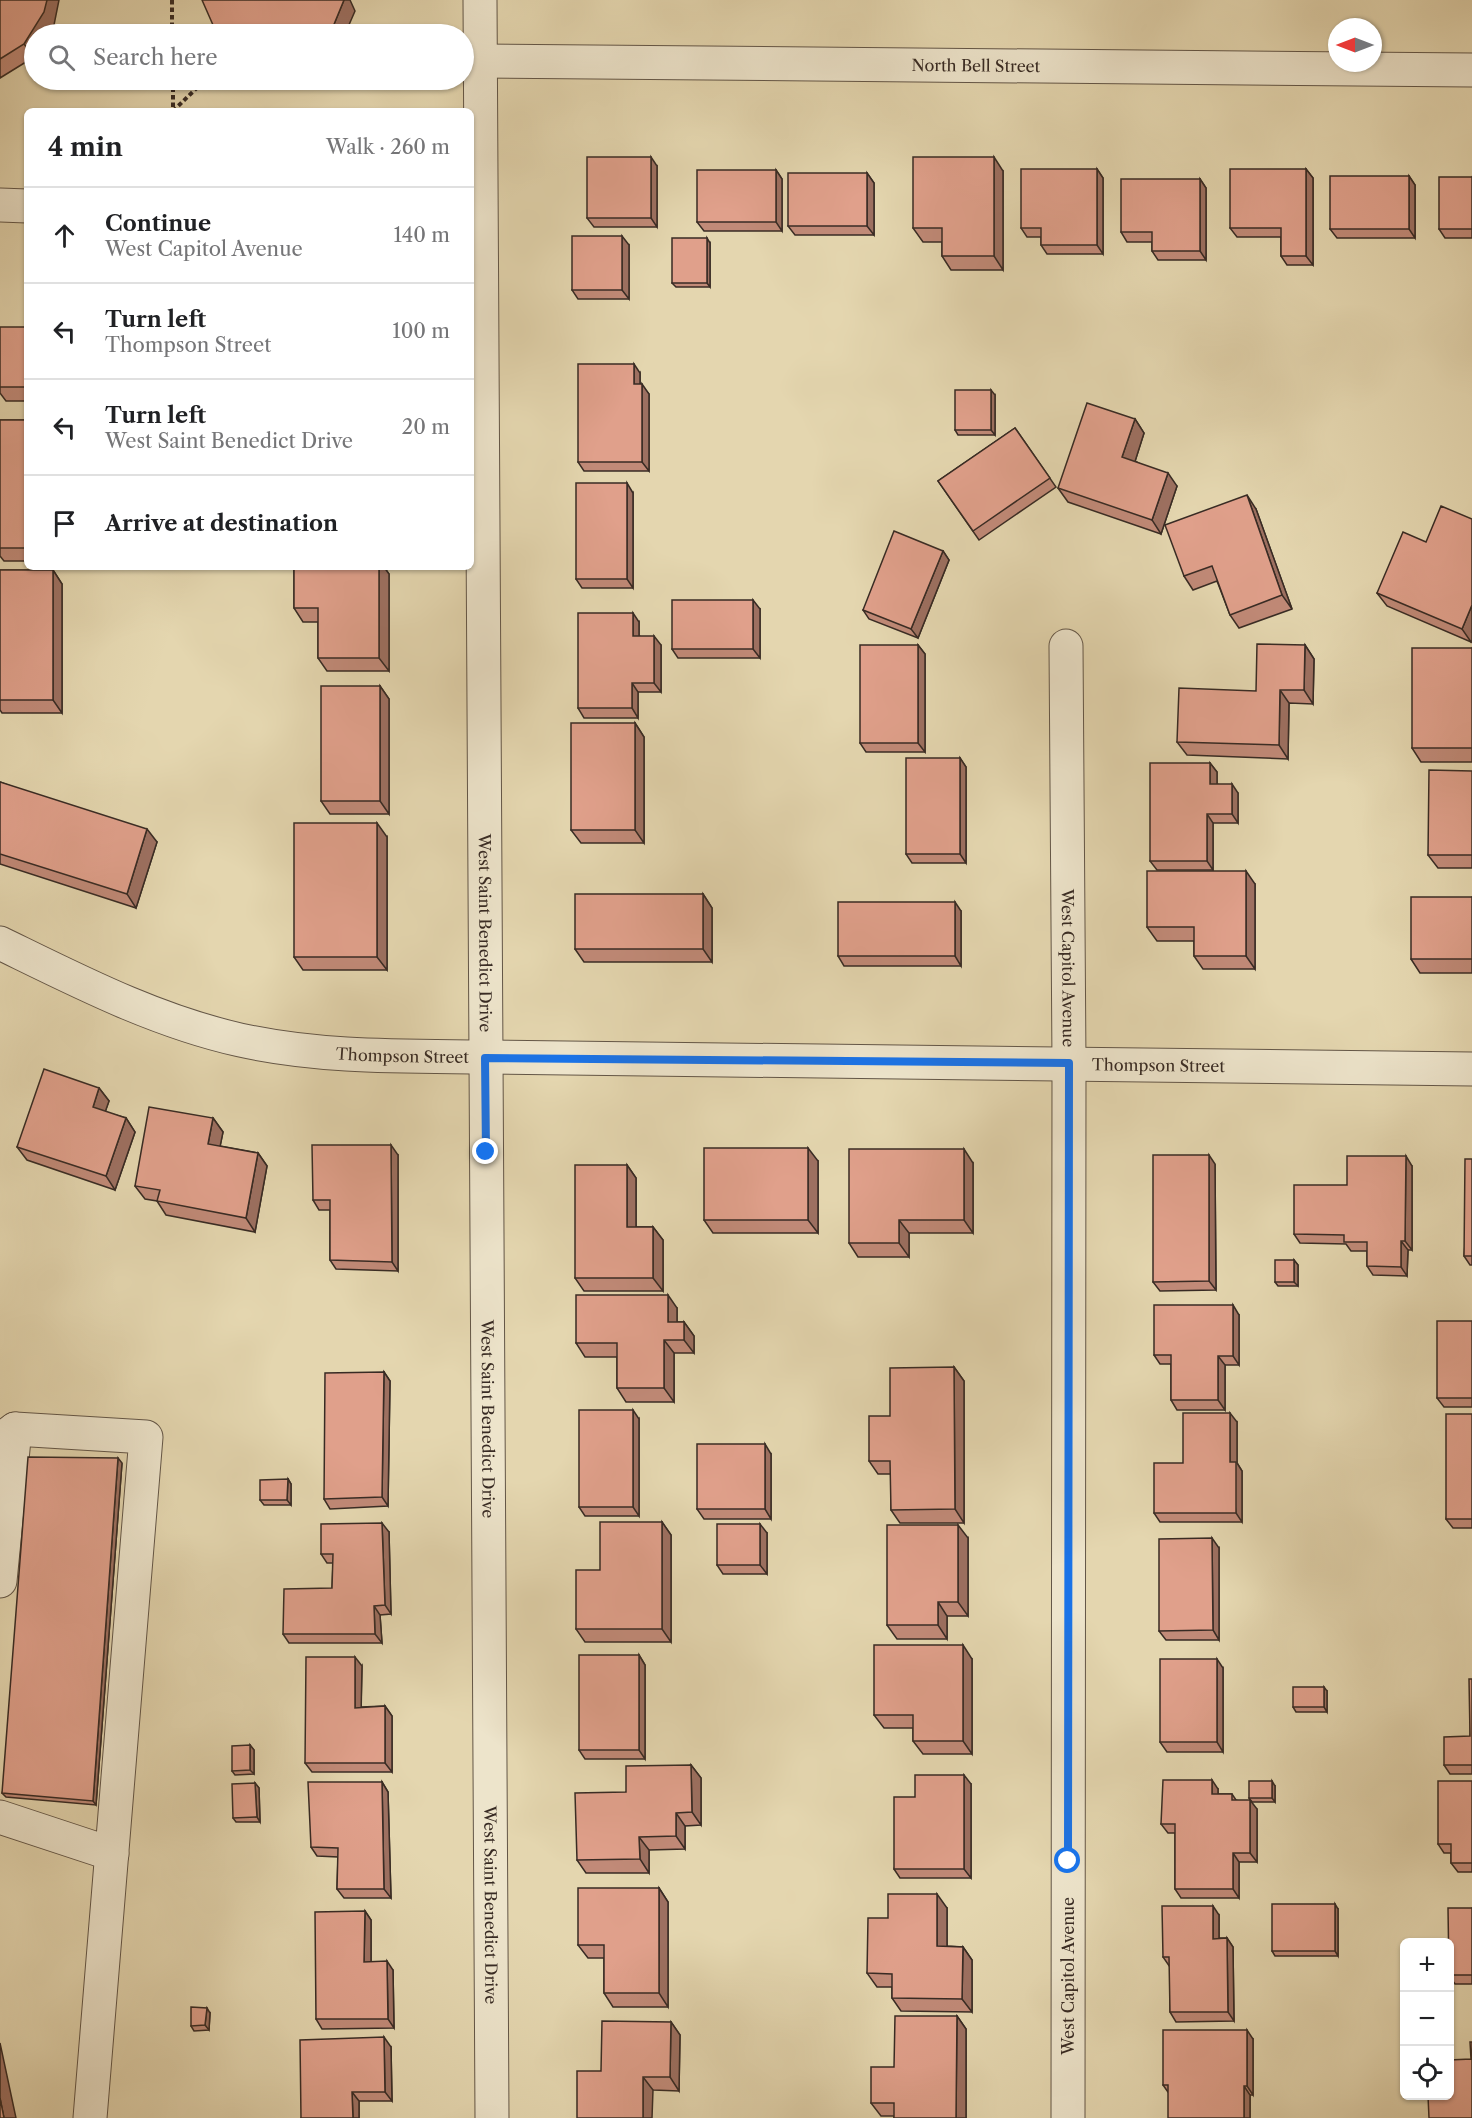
<!DOCTYPE html>
<html lang="en">
<head>
<meta charset="utf-8">
<style>
  body { margin:0; font-family:"Libre Caslon Text",serif; background:#f6f6f6; color:#202124 }
  .controls { position:absolute; right:18px; bottom:18px; display:grid; overflow:hidden; border-radius:9px; box-shadow:0 2px 4px #0004 }
  .controls button { width:54px; height:54px; display:grid; place-items:center; padding:0; border:0; border-bottom:2px solid #e0e0e0; background:#fff; color:#202124; font:30px sans-serif }
  .compass { position:absolute; left:1328px; top:18px; width:54px; height:54px; border-radius:50%; background:#fff; box-shadow:0 2px 4px #0004; rotate:270deg }
  .stop { position:absolute; width:18px; height:18px; margin:-14px; border:4px solid #1a73e8; border-radius:50%; background:#fff }
  .stop.end { background:#1a73e8; border-color:#fff; box-shadow:0 2px 6px #0008 }
  .list { margin:0; padding:0; list-style:none }
  h2 { display:flex; justify-content:space-between; align-items:center; height:78px; margin:0; padding:0 24px; font-size:26px }
  h2 small { font-size:20px; font-weight:400; color:#757577 }
  .list li { display:grid; grid-template-columns:39px 1fr auto; gap:18px; align-items:center; box-sizing:border-box; height:96px; padding:0 24px; border-top:2px solid #e0e0e0 }
  .list b { display:block; font-size:22px; white-space:nowrap }
  .list p { margin:0; font-size:20px; white-space:nowrap; color:#757577 }
  .list em { font-size:20px; font-style:normal; color:#757577 }
  .icon { flex:none; width:33px; height:33px; fill:none; stroke:currentColor; stroke-width:2; stroke-linecap:round; stroke-linejoin:round }
  .map { position:relative; flex:none; width:1472px; height:2118px; overflow:hidden }
  .search { position:absolute; background:#fff; box-shadow:0 2px 4px #0004; left:24px; top:24px; width:450px; height:66px; display:flex; align-items:center; gap:15px; box-sizing:border-box; padding:0 21px; border-radius:33px; color:#757577; font-size:22px }
  .panel { position:absolute; background:#fff; box-shadow:0 2px 4px #0004; left:24px; top:108px; width:450px; height:462px; border-radius:9px }
  .map>svg:first-child { display:block }
  .lines { fill:none; stroke-linecap:round; stroke-linejoin:round }
  .street-casing { stroke:#635647; stroke-width:35 }
  .path { stroke:#382b24; stroke-width:4; stroke-dasharray:4.5 3; stroke-linecap:butt }
  .street { stroke:#ede4cb; stroke-width:33 }
  .wall { fill:#c18a78; stroke:#382b24; stroke-width:1.5 }
  .shaded-wall { fill:#9d7061; stroke:#382b24; stroke-width:1.5 }
  .building { fill:#e0a08b; stroke:#382b24; stroke-width:1.5 }
  .route { stroke:#1a73e8; stroke-width:8 }
  .labels { text-anchor:middle; dominant-baseline:central; stroke-width:6; stroke-linejoin:round; paint-order:stroke }
  .street-label { font-size:16px; fill:#382b24; stroke:#ede4cb }
</style>
</head>
<body>
<div class="map">
<svg width="1472" height="2118" viewBox="0 0 1472 2118">
  <rect width="100%" height="100%" fill="#e4d6af"/>
  <filter id="stains"><feTurbulence type="fractalNoise" baseFrequency=".00333" numOctaves="4"/><feColorMatrix values="0 0 0 0 .2 0 0 0 0 .09 0 0 0 0 .02 0 0 0 .5 -.17"/></filter>
  <radialGradient id="worn" r=".72"><stop offset=".6" stop-color="#630" stop-opacity="0"/><stop offset="1" stop-color="#630" stop-opacity=".3"/></radialGradient>
  <g class="lines">
    <defs>
      <g id="street">
        <path id="s1" d="M480 0 492 2118"/>
        <path id="s2" d="M480 61 1472 70"/>
        <polyline points="0,205 27,206"/>
        <path id="s3" d="M1066 646 1069 1063 1068 2118"/>
        <path id="s4" d="M0 943C78 981 155 1021 240 1040 321 1058 404 1056 485 1057L1472 1069"/>
        <polyline points="0,1440 15,1429 146,1437 90,2118"/>
        <polyline points="0,1581 15,1429"/>
        <polyline points="0,1817 112,1854"/>
      </g>
    </defs>
    <!-- street casing -->
    <use href="#street" class="street-casing"/>
    <!-- path -->
    <g class="path">
      <polyline points="172,0 172,34"/>
      <polyline points="173,80 173,110"/>
      <polyline points="173,111 205,80"/>
    </g>
    <!-- street -->
    <use href="#street" class="street"/>
  </g>
  <!-- wall -->
  <g class="wall">
    <polygon points="0,0 54,25 48,34 34,34 34,57 0,78"/>
    <polygon points="274,80 290,80 282,83"/>
    <polygon points="657,166 657,227 594,227 587,218"/>
    <polygon points="1097,169 1103,178 1103,254 1047,254 1041,245 1041,237 1027,237 1021,228"/>
    <polygon points="1306,169 1313,178 1313,265 1287,265 1281,256 1281,237 1237,237 1230,228"/>
    <polygon points="776,170 782,179 782,231 704,231 697,222"/>
    <polygon points="1003,171 1003,270 951,270 942,256 942,242 923,242 913,228"/>
    <polygon points="867,173 874,183 874,235 795,235 788,226"/>
    <polygon points="1409,176 1415,185 1415,238 1337,238 1330,229"/>
    <polygon points="1472,177 1472,238 1445,238 1439,229"/>
    <polygon points="1200,179 1206,188 1206,260 1158,260 1152,251 1152,242 1127,242 1121,232"/>
    <polygon points="710,243 710,287 676,287 672,283"/>
    <polygon points="629,245 629,299 578,299 572,290"/>
    <polygon points="27,280 27,401 6,401 0,393 0,387 26,327"/>
    <polygon points="640,373 640,384 649,394 649,471 584,471 578,462"/>
    <polygon points="995,395 995,435 958,435 955,430"/>
    <polygon points="1135,419 1144,433 1135,461 1177,486 1161,534 1068,502 1058,488"/>
    <polygon points="0,420 27,420 27,561 4,561 0,556"/>
    <polygon points="1015,428 1056,487 979,540 938,481"/>
    <polygon points="633,493 633,588 582,588 576,579"/>
    <polygon points="1256,509 1292,609 1239,628 1230,615 1217,581 1193,590 1184,576"/>
    <polygon points="1426,542 1471,642 1387,606 1377,593"/>
    <polygon points="943,551 949,560 918,638 869,619 863,610"/>
    <polygon points="294,567 384,567 389,574 389,671 327,671 318,658 318,622 303,622 294,608"/>
    <polygon points="0,570 53,570 62,584 62,713 2,713 0,710"/>
    <polygon points="760,609 760,658 678,658 672,649"/>
    <polygon points="639,622 639,636 661,645 661,692 638,692 638,718 584,718 578,708"/>
    <polygon points="918,645 925,654 925,752 866,752 860,743"/>
    <polygon points="1305,645 1314,659 1313,704 1289,703 1288,759 1187,755 1177,742 1256,691"/>
    <polygon points="1472,648 1472,762 1421,762 1412,748"/>
    <polygon points="380,686 389,699 389,814 330,814 321,801"/>
    <polygon points="635,723 644,737 644,843 581,843 571,830"/>
    <polygon points="960,758 966,767 966,863 912,863 906,854"/>
    <polygon points="1210,763 1217,772 1217,784 1238,793 1238,823 1213,823 1213,870 1157,870 1150,861"/>
    <polygon points="1472,771 1472,868 1438,868 1428,855"/>
    <polygon points="0,782 157,842 136,908 0,864"/>
    <polygon points="387,837 387,970 303,970 294,957"/>
    <polygon points="1255,884 1255,969 1203,969 1194,956 1194,941 1157,941 1147,927"/>
    <polygon points="703,894 712,908 712,962 584,962 575,949"/>
    <polygon points="1472,897 1472,973 1420,973 1411,959"/>
    <polygon points="961,911 961,966 844,966 838,956"/>
    <polygon points="99,1088 109,1101 105,1112 126,1118 135,1132 115,1190 27,1160 17,1147"/>
    <polygon points="213,1118 223,1132 220,1146 258,1153 267,1166 255,1232 166,1215 157,1201 145,1199 135,1186"/>
    <polygon points="398,1155 398,1271 336,1269 330,1260 330,1210 319,1210 313,1200"/>
    <polygon points="1472,1159 1472,1265 1470,1265 1464,1256"/>
    <polygon points="818,1161 818,1233 713,1233 704,1220"/>
    <polygon points="973,1163 973,1233 909,1233 909,1257 858,1257 849,1243"/>
    <polygon points="1215,1164 1216,1290 1160,1291 1153,1282"/>
    <polygon points="627,1165 636,1178 636,1227 653,1227 663,1240 663,1291 584,1291 575,1278"/>
    <polygon points="1412,1166 1412,1250 1408,1250 1407,1276 1373,1275 1367,1266 1367,1251 1351,1251 1346,1244 1300,1243 1294,1234 1347,1185"/>
    <polygon points="1294,1260 1298,1265 1298,1286 1278,1286 1275,1282"/>
    <polygon points="677,1308 677,1322 684,1322 694,1336 694,1353 674,1353 674,1402 626,1402 617,1388 617,1357 585,1357 576,1343"/>
    <polygon points="1239,1315 1239,1365 1225,1365 1225,1410 1177,1410 1171,1400 1171,1364 1160,1364 1154,1355"/>
    <polygon points="1472,1321 1472,1407 1444,1407 1437,1398"/>
    <polygon points="954,1367 964,1381 964,1523 900,1523 891,1510 891,1474 878,1474 869,1461 890,1416"/>
    <polygon points="384,1372 390,1381 388,1506 330,1509 324,1499"/>
    <polygon points="1472,1414 1472,1528 1453,1528 1446,1519"/>
    <polygon points="639,1419 639,1516 585,1516 579,1507"/>
    <polygon points="1237,1422 1237,1463 1242,1471 1242,1522 1160,1522 1154,1513 1183,1463"/>
    <polygon points="771,1454 771,1519 704,1519 697,1509"/>
    <polygon points="122,1463 96,1805 6,1797 2,1793"/>
    <polygon points="288,1479 291,1484 291,1505 264,1505 260,1500"/>
    <polygon points="662,1522 671,1535 671,1642 585,1642 576,1629 600,1570"/>
    <polygon points="389,1532 391,1614 380,1615 382,1643 289,1643 283,1634 332,1588 333,1563 327,1563 321,1554"/>
    <polygon points="767,1533 767,1574 723,1574 717,1565"/>
    <polygon points="968,1538 968,1616 947,1616 947,1639 897,1639 887,1625"/>
    <polygon points="1219,1548 1219,1640 1166,1640 1159,1631"/>
    <polygon points="639,1655 645,1665 645,1759 585,1759 579,1750"/>
    <polygon points="972,1659 972,1754 923,1754 913,1741 913,1728 884,1728 874,1715"/>
    <polygon points="362,1666 361,1707 385,1706 392,1716 392,1772 312,1772 305,1763"/>
    <polygon points="1223,1668 1223,1752 1167,1752 1160,1742"/>
    <polygon points="1472,1679 1472,1774 1450,1774 1444,1765 1470,1736"/>
    <polygon points="1327,1691 1327,1712 1296,1712 1293,1707"/>
    <polygon points="250,1745 254,1750 254,1774 235,1775 232,1771"/>
    <polygon points="691,1765 701,1778 701,1825 685,1826 685,1849 649,1850 649,1873 586,1873 577,1860 626,1792"/>
    <polygon points="1472,1781 1472,1872 1458,1872 1451,1863 1451,1853 1444,1853 1438,1844"/>
    <polygon points="382,1782 388,1792 391,1898 344,1898 337,1889 338,1857 317,1856 311,1847"/>
    <polygon points="255,1783 259,1788 260,1822 236,1822 233,1818"/>
    <polygon points="971,1784 971,1878 900,1878 894,1869 915,1797"/>
    <polygon points="1275,1786 1275,1802 1252,1802 1249,1798"/>
    <polygon points="1218,1789 1218,1794 1232,1794 1236,1800 1257,1809 1257,1862 1239,1862 1239,1898 1181,1898 1175,1889 1175,1833 1168,1833 1161,1824"/>
    <polygon points="659,1888 668,1902 668,2007 613,2007 604,1993 604,1958 588,1958 578,1945"/>
    <polygon points="947,1908 947,1946 963,1947 972,1960 972,2012 901,2011 892,1998 892,1987 877,1987 867,1973 888,1918"/>
    <polygon points="1472,1908 1472,1984 1455,1984 1449,1976 1449,1942"/>
    <polygon points="1338,1909 1338,1956 1275,1956 1272,1951"/>
    <polygon points="365,1911 371,1920 371,1962 393,1970 394,2028 322,2029 316,2019"/>
    <polygon points="1219,1915 1219,1938 1227,1938 1233,1947 1234,2021 1176,2022 1170,2012 1170,1967 1163,1957"/>
    <polygon points="210,2013 209,2030 194,2031 191,2026"/>
    <polygon points="957,2016 966,2029 966,2118 894,2118 894,2116 881,2116 871,2103 894,2067"/>
    <polygon points="671,2022 680,2035 679,2091 653,2090 601,2071"/>
    <polygon points="1253,2039 1253,2095 1250,2095 1250,2118 1168,2092 1163,2085"/>
    <polygon points="391,2047 392,2101 359,2101 359,2118 301,2118"/>
  </g>
  <!-- shaded-wall -->
  <g class="shaded-wall">
    <polygon points="47,0 59,0 54,25 48,34 34,34 34,57 24,44"/>
    <polygon points="344,0 350,0 355,11 345,34 330,34"/>
    <polygon points="651,157 657,166 657,227 651,218"/>
    <polygon points="994,157 1003,171 1003,270 994,256"/>
    <polygon points="1097,169 1103,178 1103,254 1097,245"/>
    <polygon points="1306,169 1313,178 1313,265 1306,256"/>
    <polygon points="776,170 782,179 782,231 776,222"/>
    <polygon points="867,173 874,183 874,235 867,226"/>
    <polygon points="1409,176 1415,185 1415,238 1409,229"/>
    <polygon points="1200,179 1206,188 1206,260 1200,251"/>
    <polygon points="622,236 629,245 629,299 622,290"/>
    <polygon points="707,238 710,243 710,287 707,283"/>
    <polygon points="634,364 640,373 640,394 634,384"/>
    <polygon points="642,384 649,394 649,471 642,462"/>
    <polygon points="991,390 995,395 995,435 991,430"/>
    <polygon points="1135,419 1144,433 1132,471 1122,457"/>
    <polygon points="1168,473 1177,486 1161,534 1152,520"/>
    <polygon points="627,483 633,493 633,588 627,579"/>
    <polygon points="1247,495 1256,509 1292,609 1282,595"/>
    <polygon points="943,551 949,560 918,638 911,629"/>
    <polygon points="379,567 384,567 389,574 389,671 379,658"/>
    <polygon points="53,570 62,584 62,713 53,700"/>
    <polygon points="753,600 760,609 760,658 753,649"/>
    <polygon points="1472,605 1472,640 1471,642 1462,629"/>
    <polygon points="633,613 639,622 639,645 633,636"/>
    <polygon points="654,636 661,645 661,692 654,683"/>
    <polygon points="918,645 925,654 925,752 918,743"/>
    <polygon points="1305,645 1314,659 1313,704 1304,690"/>
    <polygon points="632,683 638,692 638,718 632,708"/>
    <polygon points="380,686 389,699 389,814 380,801"/>
    <polygon points="1280,690 1289,703 1288,759 1279,745"/>
    <polygon points="635,723 644,737 644,843 635,830"/>
    <polygon points="960,758 966,767 966,863 960,854"/>
    <polygon points="1210,763 1217,772 1217,793 1210,784"/>
    <polygon points="1232,784 1238,793 1238,823 1232,814"/>
    <polygon points="1207,814 1213,823 1213,870 1207,861"/>
    <polygon points="377,823 387,837 387,970 377,957"/>
    <polygon points="147,829 157,842 136,908 127,894"/>
    <polygon points="1246,871 1255,884 1255,969 1246,956"/>
    <polygon points="703,894 712,908 712,962 703,949"/>
    <polygon points="955,902 961,911 961,966 955,956"/>
    <polygon points="99,1088 109,1101 102,1121 93,1107"/>
    <polygon points="126,1118 135,1132 115,1190 106,1176"/>
    <polygon points="213,1118 223,1132 218,1157 208,1144"/>
    <polygon points="391,1145 398,1155 398,1271 392,1262"/>
    <polygon points="808,1148 818,1161 818,1233 808,1220"/>
    <polygon points="964,1149 973,1163 973,1233 964,1220"/>
    <polygon points="258,1153 267,1166 255,1232 246,1218"/>
    <polygon points="1209,1155 1215,1164 1216,1290 1209,1281"/>
    <polygon points="1406,1156 1412,1166 1412,1250 1405,1241"/>
    <polygon points="627,1165 636,1178 636,1240 627,1227"/>
    <polygon points="899,1220 909,1233 909,1257 899,1243"/>
    <polygon points="653,1227 663,1240 663,1291 653,1278"/>
    <polygon points="1401,1241 1408,1250 1407,1276 1401,1267"/>
    <polygon points="1294,1260 1298,1265 1298,1286 1294,1282"/>
    <polygon points="668,1295 677,1308 677,1336 668,1322"/>
    <polygon points="1233,1305 1239,1315 1239,1365 1233,1356"/>
    <polygon points="684,1322 694,1336 694,1353 684,1340"/>
    <polygon points="664,1340 674,1353 674,1402 664,1388"/>
    <polygon points="1218,1356 1225,1365 1225,1410 1218,1400"/>
    <polygon points="954,1367 964,1381 964,1523 955,1509"/>
    <polygon points="384,1372 390,1381 388,1506 382,1497"/>
    <polygon points="633,1410 639,1419 639,1516 633,1507"/>
    <polygon points="1230,1413 1237,1422 1237,1463 1242,1471 1242,1522 1236,1513 1230,1462"/>
    <polygon points="765,1444 771,1454 771,1519 765,1509"/>
    <polygon points="118,1458 122,1463 96,1805 93,1801"/>
    <polygon points="288,1479 291,1484 291,1505 287,1500"/>
    <polygon points="662,1522 671,1535 671,1642 662,1629"/>
    <polygon points="382,1523 389,1532 391,1614 385,1605"/>
    <polygon points="760,1524 767,1533 767,1574 760,1565"/>
    <polygon points="958,1525 968,1538 968,1616 958,1602"/>
    <polygon points="1212,1538 1219,1548 1219,1640 1213,1630"/>
    <polygon points="938,1602 947,1616 947,1639 938,1625"/>
    <polygon points="374,1606 380,1615 382,1643 375,1634"/>
    <polygon points="963,1645 972,1659 972,1754 963,1741"/>
    <polygon points="639,1655 645,1665 645,1759 639,1750"/>
    <polygon points="355,1657 362,1666 361,1717 355,1708"/>
    <polygon points="1217,1659 1223,1668 1223,1752 1217,1742"/>
    <polygon points="1324,1687 1327,1691 1327,1712 1324,1707"/>
    <polygon points="385,1706 392,1716 392,1772 385,1763"/>
    <polygon points="250,1745 254,1750 254,1774 250,1770"/>
    <polygon points="691,1765 701,1778 701,1825 692,1812"/>
    <polygon points="964,1775 971,1784 971,1878 964,1869"/>
    <polygon points="1212,1780 1218,1789 1218,1803 1212,1794"/>
    <polygon points="1272,1781 1275,1786 1275,1802 1272,1798"/>
    <polygon points="382,1782 388,1792 391,1898 384,1889"/>
    <polygon points="255,1783 259,1788 260,1822 257,1817"/>
    <polygon points="1250,1800 1257,1809 1257,1862 1250,1853"/>
    <polygon points="676,1813 685,1826 685,1849 676,1836"/>
    <polygon points="639,1837 649,1850 649,1873 640,1859"/>
    <polygon points="1233,1853 1239,1862 1239,1898 1233,1889"/>
    <polygon points="659,1888 668,1902 668,2007 659,1993"/>
    <polygon points="937,1894 947,1908 947,1960 937,1946"/>
    <polygon points="1335,1904 1338,1909 1338,1956 1335,1951"/>
    <polygon points="1213,1906 1219,1915 1219,1948 1213,1939"/>
    <polygon points="365,1911 371,1920 371,1971 364,1962"/>
    <polygon points="1227,1938 1233,1947 1234,2021 1228,2012"/>
    <polygon points="963,1947 972,1960 972,2012 962,1999"/>
    <polygon points="387,1961 393,1970 394,2028 388,2019"/>
    <polygon points="207,2008 210,2013 209,2030 205,2025"/>
    <polygon points="957,2016 966,2029 966,2118 956,2118"/>
    <polygon points="671,2022 680,2035 679,2091 670,2077"/>
    <polygon points="1247,2030 1253,2039 1253,2095 1247,2086"/>
    <polygon points="384,2037 391,2047 392,2101 385,2092"/>
    <polygon points="0,2043 16,2118 4,2118 0,2098"/>
    <polygon points="643,2077 653,2090 652,2118 643,2118"/>
    <polygon points="1244,2086 1250,2095 1250,2118 1244,2118"/>
    <polygon points="352,2092 359,2101 359,2118 353,2118"/>
  </g>
  <!-- building -->
  <g class="building">
    <polygon points="0,0 47,0 44,12 24,44 0,59"/>
    <polygon points="202,0 344,0 330,34 217,34"/>
    <rect x="587" y="157" width="64" height="61"/>
    <polygon points="913,157 994,157 994,256 942,256 942,228 913,228"/>
    <polygon points="1021,169 1097,169 1097,245 1041,245 1041,228 1021,228"/>
    <polygon points="1230,169 1306,169 1306,256 1281,256 1281,228 1230,228"/>
    <rect x="697" y="170" width="79" height="52"/>
    <rect x="788" y="173" width="79" height="53"/>
    <rect x="1330" y="176" width="79" height="53"/>
    <rect x="1439" y="177" width="33" height="52"/>
    <polygon points="1121,179 1200,179 1200,251 1152,251 1152,232 1121,232"/>
    <rect x="572" y="236" width="50" height="54"/>
    <rect x="672" y="238" width="35" height="45"/>
    <polygon points="26,280 27,280 27,387 0,387 0,327 26,327"/>
    <polygon points="578,364 634,364 634,384 642,384 642,462 578,462"/>
    <rect x="955" y="390" width="36" height="40"/>
    <polygon points="1087,403 1135,419 1122,457 1168,473 1152,520 1058,488"/>
    <rect x="0" y="420" width="27" height="128"/>
    <polygon points="1015,428 1050,478 973,531 938,481"/>
    <rect x="576" y="483" width="51" height="96"/>
    <polygon points="1247,495 1282,595 1230,615 1212,566 1184,576 1165,525"/>
    <polygon points="1441,506 1472,519 1472,605 1462,629 1377,593 1403,532 1426,542"/>
    <polygon points="894,531 943,551 911,629 863,610"/>
    <polygon points="294,567 379,567 379,658 318,658 318,608 294,608"/>
    <rect x="0" y="570" width="53" height="130"/>
    <rect x="672" y="600" width="81" height="49"/>
    <polygon points="578,613 633,613 633,636 654,636 654,683 632,683 632,708 578,708"/>
    <polygon points="1257,644 1305,645 1304,690 1280,690 1279,745 1177,742 1179,688 1256,691"/>
    <rect x="860" y="645" width="58" height="98"/>
    <rect x="1412" y="648" width="60" height="100"/>
    <rect x="321" y="686" width="59" height="115"/>
    <rect x="571" y="723" width="64" height="107"/>
    <rect x="906" y="758" width="54" height="96"/>
    <polygon points="1150,763 1210,763 1210,784 1232,784 1232,814 1207,814 1207,861 1150,861"/>
    <polygon points="1429,770 1472,771 1472,855 1428,855"/>
    <polygon points="0,782 147,829 127,894 0,854"/>
    <rect x="294" y="823" width="83" height="134"/>
    <polygon points="1147,871 1246,871 1246,956 1194,956 1194,927 1147,927"/>
    <rect x="575" y="894" width="128" height="55"/>
    <rect x="1411" y="897" width="61" height="62"/>
    <rect x="838" y="902" width="117" height="54"/>
    <polygon points="44,1069 99,1088 93,1107 126,1118 106,1176 17,1147"/>
    <polygon points="149,1107 213,1118 208,1144 258,1153 246,1218 157,1201 160,1190 135,1186"/>
    <polygon points="312,1145 391,1145 392,1262 330,1260 330,1200 313,1200"/>
    <rect x="704" y="1148" width="104" height="72"/>
    <polygon points="849,1149 964,1149 964,1220 899,1220 899,1243 849,1243"/>
    <polygon points="1153,1155 1209,1155 1209,1281 1153,1282"/>
    <polygon points="1347,1156 1406,1156 1405,1241 1401,1241 1401,1267 1367,1266 1367,1242 1344,1242 1344,1235 1294,1234 1294,1185 1347,1185"/>
    <polygon points="1465,1159 1472,1159 1472,1256 1464,1256"/>
    <polygon points="575,1165 627,1165 627,1227 653,1227 653,1278 575,1278"/>
    <rect x="1275" y="1260" width="19" height="22"/>
    <polygon points="576,1295 668,1295 668,1322 684,1322 684,1340 664,1340 664,1388 617,1388 617,1343 576,1343"/>
    <polygon points="1154,1305 1233,1305 1233,1356 1218,1356 1218,1400 1171,1400 1171,1355 1154,1355"/>
    <rect x="1437" y="1321" width="35" height="77"/>
    <polygon points="954,1367 955,1509 891,1510 890,1461 869,1461 869,1416 890,1416 890,1368"/>
    <polygon points="384,1372 382,1497 324,1499 325,1373"/>
    <rect x="579" y="1410" width="54" height="97"/>
    <polygon points="1183,1413 1230,1413 1230,1462 1236,1462 1236,1513 1154,1513 1154,1463 1183,1463"/>
    <rect x="1446" y="1414" width="26" height="105"/>
    <rect x="697" y="1444" width="68" height="65"/>
    <polygon points="28,1457 118,1458 93,1801 2,1793"/>
    <polygon points="288,1479 287,1500 260,1500 260,1480"/>
    <polygon points="600,1522 662,1522 662,1629 576,1629 576,1570 600,1570"/>
    <polygon points="382,1523 385,1605 374,1606 375,1634 283,1634 284,1589 332,1588 333,1554 321,1554 321,1524"/>
    <rect x="717" y="1524" width="43" height="41"/>
    <polygon points="887,1525 958,1525 958,1602 938,1602 938,1625 887,1625"/>
    <polygon points="1212,1538 1213,1630 1159,1631 1159,1539"/>
    <polygon points="874,1645 963,1645 963,1741 913,1741 913,1715 874,1715"/>
    <rect x="579" y="1655" width="60" height="95"/>
    <polygon points="306,1657 355,1657 355,1708 385,1706 385,1763 305,1763"/>
    <rect x="1160" y="1659" width="57" height="83"/>
    <polygon points="1469,1679 1472,1679 1472,1765 1444,1765 1444,1737 1470,1736"/>
    <rect x="1293" y="1687" width="31" height="20"/>
    <polygon points="250,1745 250,1770 232,1771 232,1746"/>
    <polygon points="691,1765 692,1812 676,1813 676,1836 639,1837 640,1859 577,1860 575,1793 626,1792 626,1766"/>
    <polygon points="915,1775 964,1775 964,1869 894,1869 894,1797 915,1797"/>
    <polygon points="1163,1780 1212,1780 1212,1794 1232,1794 1232,1800 1250,1800 1250,1853 1233,1853 1233,1889 1175,1889 1175,1824 1161,1824"/>
    <rect x="1249" y="1781" width="23" height="17"/>
    <polygon points="1438,1781 1472,1781 1472,1863 1451,1863 1451,1844 1438,1844"/>
    <polygon points="308,1782 382,1782 384,1889 337,1889 338,1848 311,1847"/>
    <polygon points="255,1783 257,1817 233,1818 232,1784"/>
    <polygon points="578,1888 659,1888 659,1993 604,1993 604,1945 578,1945"/>
    <polygon points="888,1894 937,1894 937,1946 963,1947 962,1999 892,1998 892,1974 867,1973 868,1918 888,1918"/>
    <rect x="1272" y="1904" width="63" height="47"/>
    <polygon points="1162,1906 1213,1906 1213,1939 1227,1938 1228,2012 1170,2012 1169,1957 1163,1957"/>
    <polygon points="1448,1908 1472,1908 1472,1975 1449,1975"/>
    <polygon points="365,1911 364,1962 387,1961 388,2019 316,2019 315,1912"/>
    <polygon points="191,2007 207,2008 205,2025 191,2026"/>
    <polygon points="895,2016 957,2016 956,2118 894,2118 894,2103 871,2103 871,2067 894,2067"/>
    <polygon points="602,2021 671,2022 670,2077 643,2077 643,2118 577,2118 577,2071 601,2071"/>
    <polygon points="1163,2030 1247,2030 1247,2086 1244,2086 1244,2118 1168,2118 1168,2085 1163,2085"/>
    <polygon points="384,2037 385,2092 352,2092 353,2118 301,2118 300,2040"/>
    <polygon points="1470,2042 1472,2042 1472,2118 1429,2118 1428,2096 1449,2096 1449,2060 1471,2059"/>
    <polygon points="0,2098 4,2118 0,2118"/>
  </g>
  <g class="lines">
    <!-- route -->
    <polyline class="route" points="486,1152 485,1058 1069,1063 1068,1861"/>
  </g>
  <g class="labels">
    <!-- street labels -->
    <g class="street-label">
      <text stroke="none"><textPath href="#s2" startOffset="496">North Bell Street</textPath></text>
      <text stroke="none"><textPath href="#s1" startOffset="933">West Saint Benedict Drive</textPath></text>
      <text stroke="none"><textPath href="#s3" startOffset="322">West Capitol Avenue</textPath></text>
      <text stroke="none"><textPath href="#s4" startOffset="423">Thompson Street</textPath></text>
      <text stroke="none"><textPath href="#s4" startOffset="1179">Thompson Street</textPath></text>
      <text stroke="none"><textPath href="#s1" startOffset="1419">West Saint Benedict Drive</textPath></text>
      <text stroke="none"><textPath href="#s1" startOffset="1905">West Saint Benedict Drive</textPath></text>
      <text transform="translate(1068 1976) rotate(-90)">West Capitol Avenue</text>
    </g>
  </g>
  <rect width="100%" height="100%" filter="url(#stains)"/>
  <rect width="100%" height="100%" fill="url(#worn)"/>
</svg>
<div class="controls">
<button>+</button>
<button>−</button>
<button><svg class="icon" aria-label="locate" viewBox="0 0 24 24"><circle cx="12" cy="12" r="6"/><path d="M12 2v4M12 18v4M2 12h4M18 12h4"/></svg></button>
</div>
<svg class="compass" viewBox="-18 -18 36 36"><path d="M0-13l5 13h-10z" fill="#e53935"/><path d="M0 13l5-13h-10z" fill="#757577"/></svg>
<div class="stop" style="left:1068px;top:1861px"></div>
<div class="stop end" style="left:486px;top:1152px"></div>
<div class="search"><svg class="icon" aria-label="search" viewBox="0 0 24 24"><circle cx="10" cy="10" r="6"/><path d="M15 15l6 6"/></svg>Search here</div>
<section class="panel">
<h2>4 min<small>Walk · 260 m</small></h2>
<ul class="list">
<li><svg class="icon" aria-label="ahead" viewBox="0 0 24 24"><path d="M12 20V5M6 11l6-6 6 6"/></svg><div><b>Continue</b><p>West Capitol Avenue</p></div><em>140 m</em></li>
<li><svg class="icon" aria-label="left" viewBox="0 0 24 24"><path d="M17 20v-9H6M10 6l-5 5 5 5"/></svg><div><b>Turn left</b><p>Thompson Street</p></div><em>100 m</em></li>
<li><svg class="icon" aria-label="left" viewBox="0 0 24 24"><path d="M17 20v-9H6M10 6l-5 5 5 5"/></svg><div><b>Turn left</b><p>West Saint Benedict Drive</p></div><em>20 m</em></li>
<li><svg class="icon" aria-label="arrive" viewBox="0 0 24 24"><path d="M6 21V4h12l-3 4 3 4H6"/></svg><div><b>Arrive at destination</b></div></li>
</ul>
</section>
</div>
</body>
</html>
